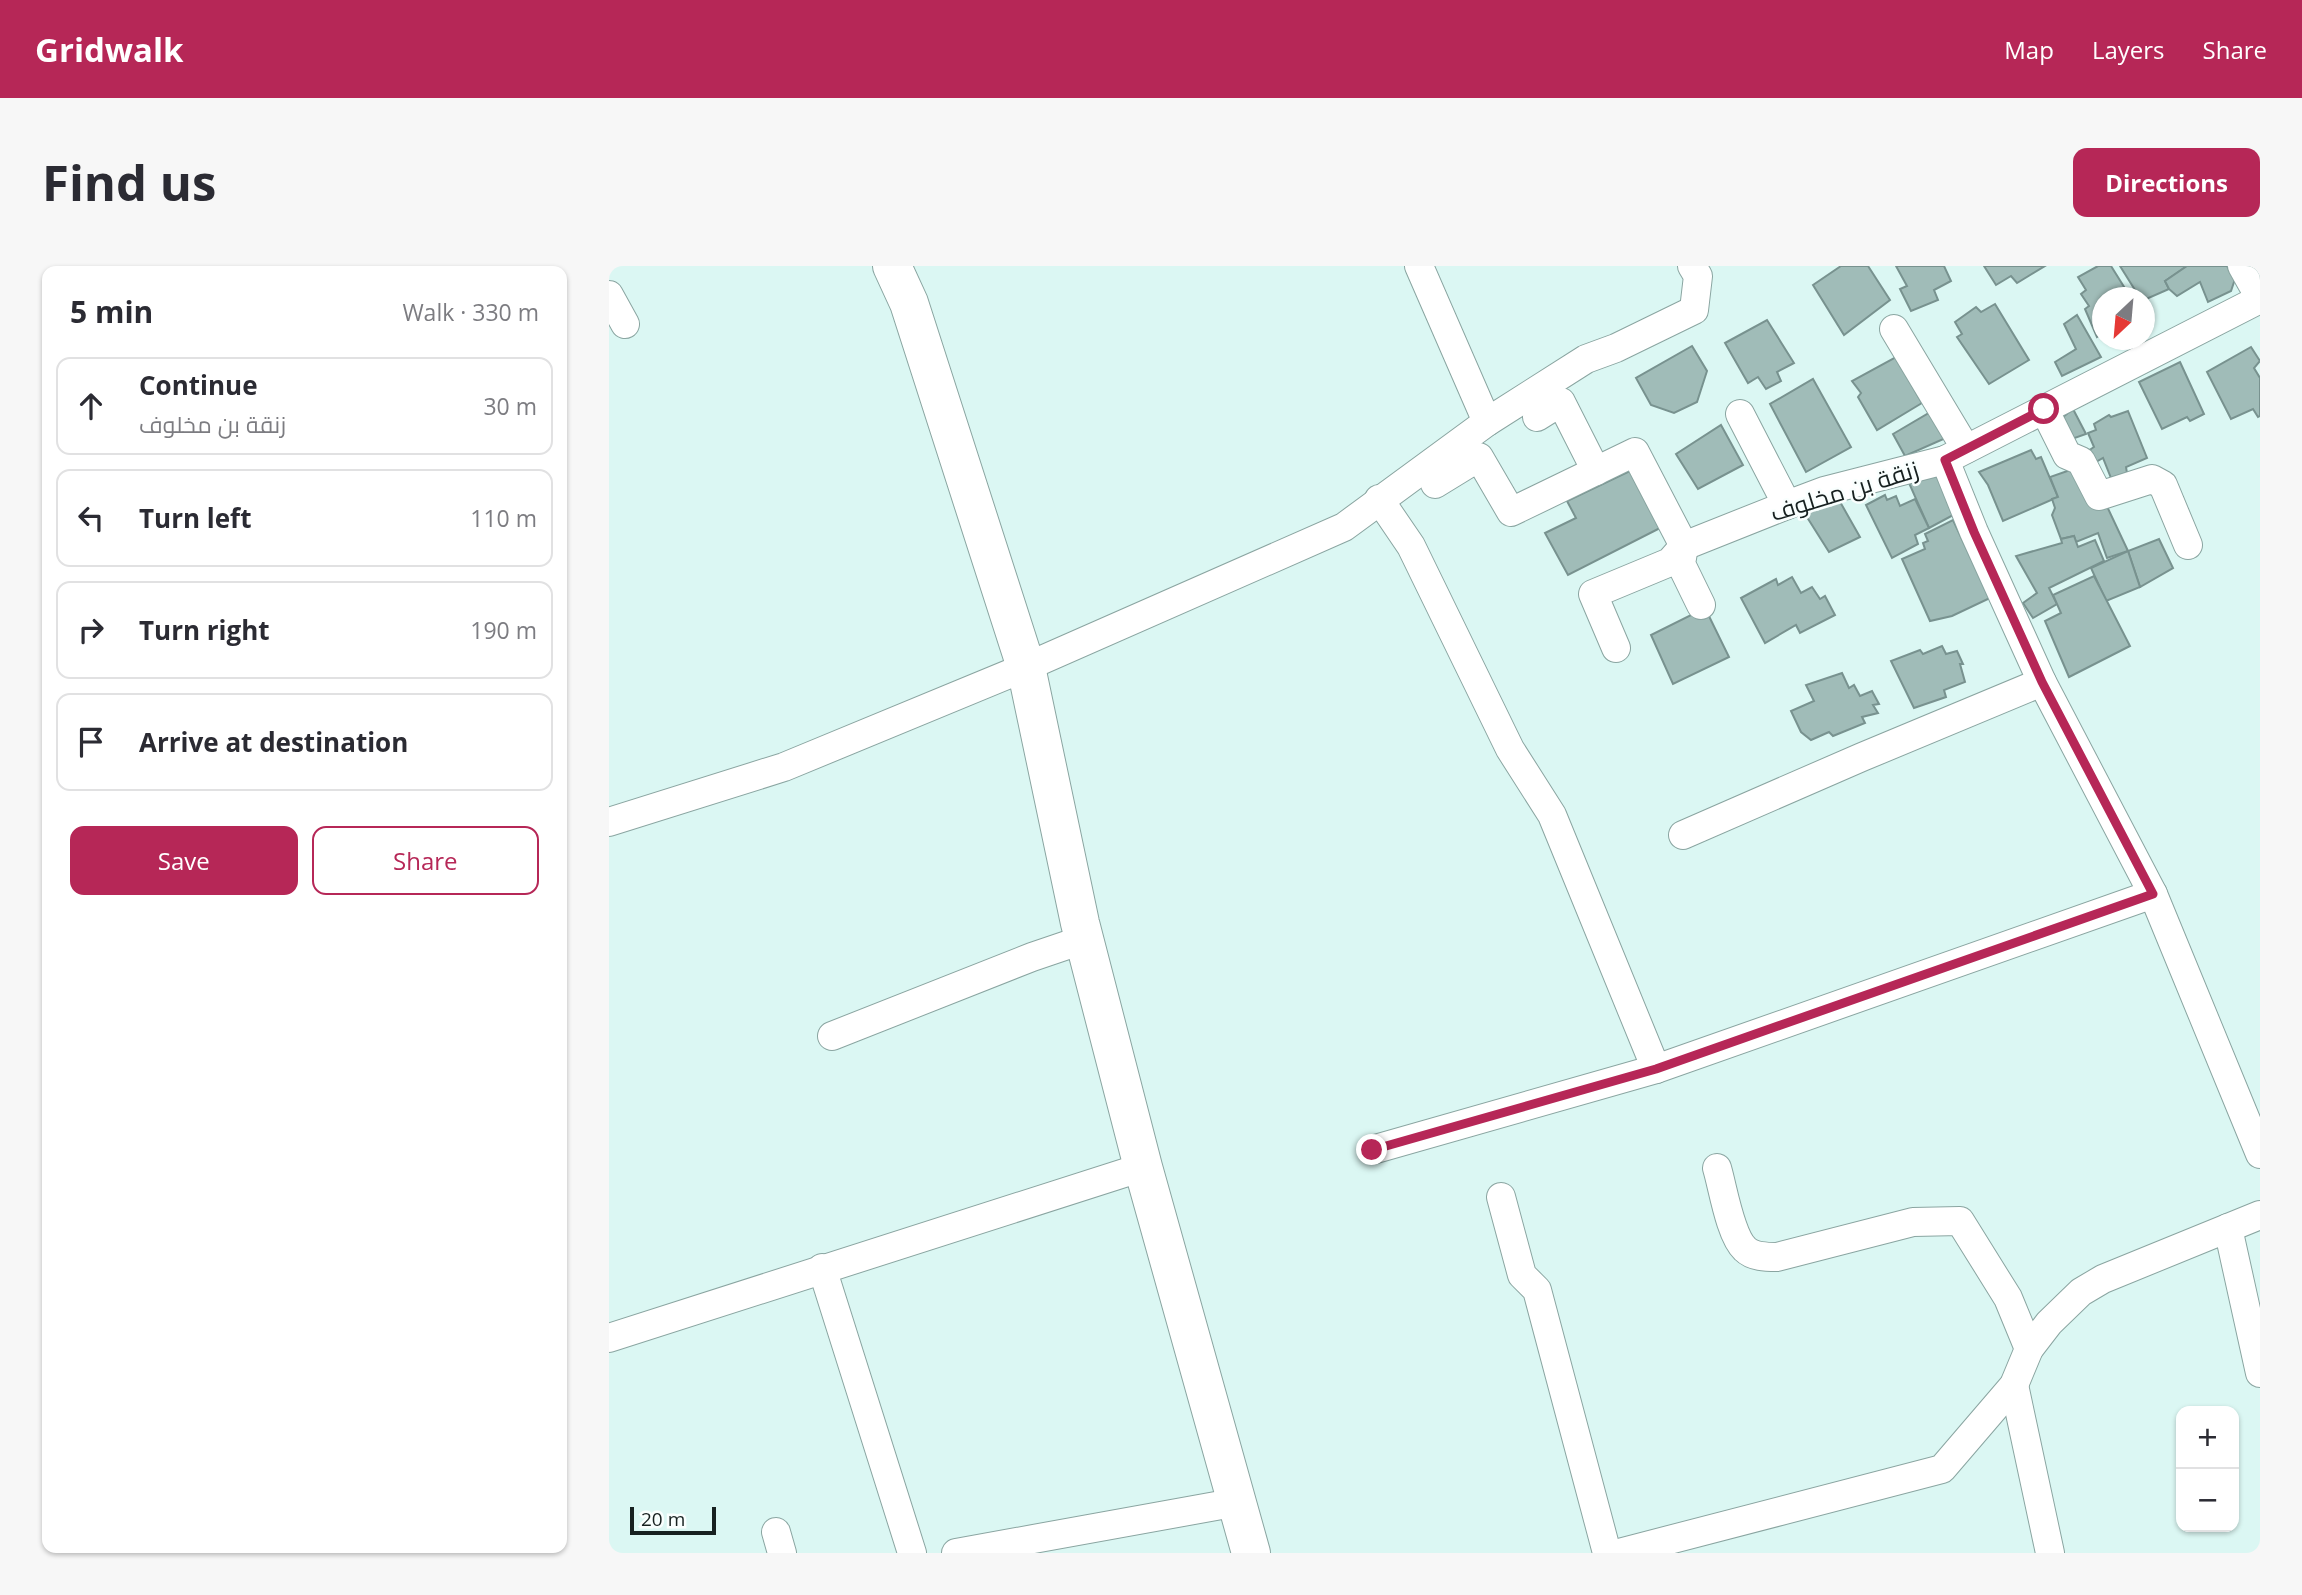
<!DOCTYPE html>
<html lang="en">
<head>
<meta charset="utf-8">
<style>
  body { margin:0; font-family:"Open Sans",Cairo,sans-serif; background:#f7f7f7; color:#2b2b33 }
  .controls { position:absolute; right:21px; bottom:21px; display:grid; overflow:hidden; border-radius:14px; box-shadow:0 2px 5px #0004 }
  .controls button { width:63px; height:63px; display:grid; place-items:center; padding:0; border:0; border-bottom:2px solid #e1e1e2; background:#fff; color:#2b2b33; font:35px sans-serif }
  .compass { position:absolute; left:1483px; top:21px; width:63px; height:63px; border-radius:50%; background:#fff; box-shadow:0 2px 5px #0004; rotate:206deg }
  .scale { position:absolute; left:21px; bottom:18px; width:86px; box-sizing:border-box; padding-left:7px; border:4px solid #172120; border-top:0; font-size:19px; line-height:24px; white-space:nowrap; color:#172120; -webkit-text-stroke:5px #f9fffe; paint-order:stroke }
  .stop { position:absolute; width:21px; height:21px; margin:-16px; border:5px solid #b62757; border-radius:50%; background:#fff }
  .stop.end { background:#b62757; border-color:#fff; box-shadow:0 2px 7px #0008 }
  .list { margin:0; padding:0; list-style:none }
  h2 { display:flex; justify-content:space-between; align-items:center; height:91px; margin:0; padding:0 28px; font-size:30px }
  h2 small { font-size:23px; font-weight:400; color:#7c7c81 }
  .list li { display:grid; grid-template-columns:46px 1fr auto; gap:21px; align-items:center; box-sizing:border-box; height:98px; margin:0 14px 14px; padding:0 14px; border:2px solid #e1e1e2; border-radius:14px }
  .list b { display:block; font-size:26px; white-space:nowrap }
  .list p { margin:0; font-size:23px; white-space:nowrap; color:#7c7c81 }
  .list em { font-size:23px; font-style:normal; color:#7c7c81 }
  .actions { display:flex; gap:14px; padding:21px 28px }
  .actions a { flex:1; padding:16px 0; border:2px solid #b62757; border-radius:14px; text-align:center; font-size:24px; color:#b62757 }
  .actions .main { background:#b62757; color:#fff }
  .icon { flex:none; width:38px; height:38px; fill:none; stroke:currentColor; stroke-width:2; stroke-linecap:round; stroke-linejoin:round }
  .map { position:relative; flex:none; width:1651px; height:1287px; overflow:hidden; border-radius:14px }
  header { display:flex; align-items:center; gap:42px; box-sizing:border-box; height:98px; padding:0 35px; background:#b62757; color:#fff }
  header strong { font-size:33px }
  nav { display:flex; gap:38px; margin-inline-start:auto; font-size:24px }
  .intro { display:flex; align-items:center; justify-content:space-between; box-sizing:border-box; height:168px; padding:0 42px }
  h1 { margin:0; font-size:49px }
  .button { padding:18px 32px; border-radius:14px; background:#b62757; color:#fff; font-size:24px; font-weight:700 }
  main { display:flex; gap:42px; padding:0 42px }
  aside { flex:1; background:#fff; border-radius:14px; box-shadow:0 2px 5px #0004 }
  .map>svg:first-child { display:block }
  .building { fill:#a0bcb8; stroke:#78928f; stroke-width:2 }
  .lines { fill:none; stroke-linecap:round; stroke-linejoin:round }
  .street-casing { stroke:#8aa5a1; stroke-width:30 }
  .secondary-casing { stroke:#8aa5a1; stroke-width:40 }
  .street { stroke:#fff; stroke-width:28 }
  .secondary { stroke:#fff; stroke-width:38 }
  .route { stroke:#b62757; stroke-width:9 }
  .labels { text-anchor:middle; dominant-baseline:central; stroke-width:5; stroke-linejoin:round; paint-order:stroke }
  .street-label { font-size:24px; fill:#172120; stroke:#f9fffe }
</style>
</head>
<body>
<header>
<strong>Gridwalk</strong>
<nav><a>Map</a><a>Layers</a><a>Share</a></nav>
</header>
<div class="intro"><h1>Find us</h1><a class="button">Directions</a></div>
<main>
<aside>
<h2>5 min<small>Walk · 330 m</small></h2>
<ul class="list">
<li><svg class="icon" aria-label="ahead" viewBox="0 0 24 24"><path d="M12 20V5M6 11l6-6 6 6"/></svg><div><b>Continue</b><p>زنقة بن مخلوف</p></div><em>30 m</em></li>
<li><svg class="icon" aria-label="left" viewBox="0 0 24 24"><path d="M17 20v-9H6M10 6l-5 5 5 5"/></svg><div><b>Turn left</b></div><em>110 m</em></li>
<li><svg class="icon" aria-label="right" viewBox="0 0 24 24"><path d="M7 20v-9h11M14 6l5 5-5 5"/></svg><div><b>Turn right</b></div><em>190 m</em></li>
<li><svg class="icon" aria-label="arrive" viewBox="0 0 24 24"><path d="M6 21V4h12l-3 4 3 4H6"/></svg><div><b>Arrive at destination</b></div></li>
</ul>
<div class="actions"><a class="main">Save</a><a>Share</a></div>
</aside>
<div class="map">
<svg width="1651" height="1287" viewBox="0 0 1651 1287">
  <rect width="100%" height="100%" fill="#dbf7f3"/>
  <!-- building -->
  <g class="building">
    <polygon points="1232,0 1259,0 1281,34 1235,69 1204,19"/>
    <polygon points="1287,0 1335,0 1342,15 1325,24 1329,34 1302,45 1291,23 1298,20"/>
    <polygon points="1375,0 1436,0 1408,17 1402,10 1387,19"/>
    <polygon points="1489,0 1502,0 1522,32 1493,32 1493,68 1488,71 1476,43 1480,40 1472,28 1477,24 1469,11"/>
    <polygon points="1511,0 1578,0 1556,15 1560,23 1535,34 1535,32 1531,32"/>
    <polygon points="1578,0 1618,0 1626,13 1622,25 1599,36 1591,16 1568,30 1560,23 1556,15"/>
    <polygon points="1386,38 1420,94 1380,118 1348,71 1353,68 1346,56 1367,41 1372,46"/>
    <polygon points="1468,49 1492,91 1453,110 1446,96 1467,83 1455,58"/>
    <polygon points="1158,54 1185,97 1168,106 1172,115 1157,123 1149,111 1139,117 1116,77"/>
    <polygon points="1083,80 1098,105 1088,136 1065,147 1042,139 1027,112"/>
    <polygon points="1642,81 1651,95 1645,102 1651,112 1651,150 1649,151 1644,143 1622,153 1598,106"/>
    <polygon points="1287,91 1313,137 1268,164 1249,131 1252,127 1243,115"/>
    <polygon points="1571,96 1595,148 1581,155 1578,151 1553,163 1530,116"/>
    <polygon points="1204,113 1242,181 1197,206 1161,138"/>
    <polygon points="1464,143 1477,168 1460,174 1454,151"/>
    <polygon points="1325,144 1339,171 1296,190 1284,168"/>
    <polygon points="1519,145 1538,192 1517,201 1518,207 1502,212 1494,192 1485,197 1479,185 1485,181 1479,167 1487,164 1485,158 1500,149 1502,151"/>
    <polygon points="1112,159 1134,199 1089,223 1067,188"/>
    <polygon points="1422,184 1427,193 1432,191 1449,231 1394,255 1379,219 1370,206"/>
    <polygon points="1467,202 1495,234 1519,285 1498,292 1489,267 1467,276 1465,270 1452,273 1443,249 1446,242 1443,233 1449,231 1441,211"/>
    <polygon points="1025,203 1055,260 959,309 936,267 967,252 958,235"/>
    <polygon points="1331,204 1348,247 1320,262 1300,217"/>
    <polygon points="1276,229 1278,234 1287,230 1291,240 1306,233 1320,262 1306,269 1309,278 1283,292 1257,239"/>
    <polygon points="1230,234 1251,271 1220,286 1196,248"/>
    <polygon points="1344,254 1381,332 1343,350 1321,355 1293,293 1316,283 1314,277 1319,275 1316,268"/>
    <polygon points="1465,270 1469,281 1486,274 1495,295 1440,322 1448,338 1424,352 1414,337 1428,327 1407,290 1453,277 1452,273"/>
    <polygon points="1550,273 1564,302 1531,321 1519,285"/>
    <polygon points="1519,285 1531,321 1497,335 1482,302"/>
    <polygon points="1485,310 1521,380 1460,411 1436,355 1452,347 1444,329"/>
    <polygon points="1183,311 1192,327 1203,321 1211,333 1216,330 1226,349 1191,367 1187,359 1156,377 1132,332 1167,313 1169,319"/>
    <polygon points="1096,342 1120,391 1064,418 1042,369"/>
    <polygon points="1333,380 1337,388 1348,385 1354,398 1351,398 1356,416 1335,424 1337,431 1305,442 1282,395 1311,384 1314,388"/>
    <polygon points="1233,407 1240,422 1245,419 1251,430 1263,425 1270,438 1264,439 1269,447 1253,451 1256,457 1224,470 1220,466 1202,474 1192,466 1182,445 1205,435 1197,419"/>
  </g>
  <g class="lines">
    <defs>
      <g id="street">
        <polyline points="810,0 878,156"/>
        <polyline points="1633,0 1651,32"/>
        <polyline points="0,29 16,58"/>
        <polyline points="1285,63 1357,183"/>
        <polyline points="1435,143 1458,189 1472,195 1490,230 1543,213 1554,219 1579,279"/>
        <polyline points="1131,148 1178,239"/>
        <polyline points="928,151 952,136 987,205"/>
        <polyline points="1336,194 1365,266 1433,416 1544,628"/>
        <polyline points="826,218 870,191 902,246 1026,186 1075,280 1072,298 1092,339"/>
        <polyline points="770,233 802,280 901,483 943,549 1047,803"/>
        <polyline points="1007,382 984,328 1061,296 1075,280 1178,239 1215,225 1336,194 1651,33"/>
        <polyline points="0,556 175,501 417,401 735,261 878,156 977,93 1007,82 1085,44 1089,10 1083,0"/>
        <polyline points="1074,569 1253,491 1433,416"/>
        <polyline points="223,770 423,691 476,673"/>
        <polyline points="763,884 1047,803 1544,628 1651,888"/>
        <path d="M1108 902C1114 922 1121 969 1136 983 1144 991 1157 991 1168 991L1304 956 1351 955 1399 1032 1420 1083"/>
        <polyline points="892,931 913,1009 928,1024 998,1287"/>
        <polyline points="1619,962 1651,1107"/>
        <polyline points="213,1002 303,1287"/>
        <polyline points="0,1072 534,901"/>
        <polyline points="1405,1119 1441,1287"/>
        <polyline points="167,1266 173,1287"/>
        <polyline points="347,1287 629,1236"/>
        <polyline points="1010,1287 1333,1203 1405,1119 1420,1083 1440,1057 1472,1026 1494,1013 1651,949"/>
      </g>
      <polyline id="secondary" points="283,0 300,37 417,401 471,657 534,901 642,1287"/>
    </defs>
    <!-- street casing -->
    <use href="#street" class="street-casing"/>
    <!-- secondary casing -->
    <use href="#secondary" class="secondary-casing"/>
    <!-- street -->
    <use href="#street" class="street"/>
    <!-- secondary -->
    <use href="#secondary" class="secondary"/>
  </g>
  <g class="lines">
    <!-- route -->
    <polyline class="route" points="763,884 1047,803 1544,628 1433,416 1365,266 1336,194 1435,143"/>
  </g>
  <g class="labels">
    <!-- street labels -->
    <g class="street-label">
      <text transform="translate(1235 224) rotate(-17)">زنقة بن مخلوف</text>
    </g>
  </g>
</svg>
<div class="controls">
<button>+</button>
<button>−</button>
</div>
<svg class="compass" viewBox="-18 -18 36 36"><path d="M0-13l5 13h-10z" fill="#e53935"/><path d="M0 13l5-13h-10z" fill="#7c7c81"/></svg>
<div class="scale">20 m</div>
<div class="stop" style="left:1435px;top:143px"></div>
<div class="stop end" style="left:763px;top:884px"></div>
</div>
</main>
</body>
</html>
